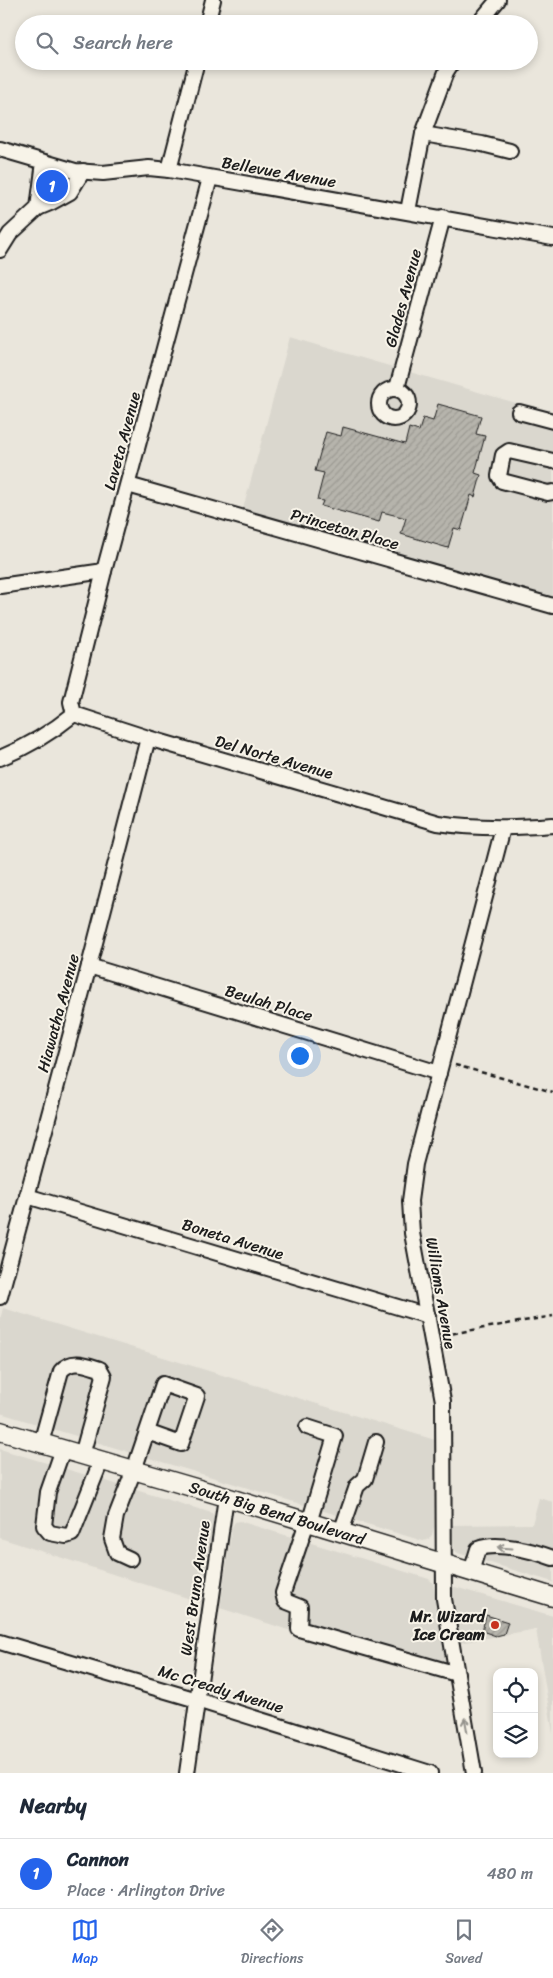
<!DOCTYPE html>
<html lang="en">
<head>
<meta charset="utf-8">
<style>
  body { margin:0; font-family:Sriracha,sans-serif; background:#f2f2f3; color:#1f2937 }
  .controls { position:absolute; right:15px; bottom:15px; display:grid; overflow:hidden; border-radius:10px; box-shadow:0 2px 8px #0003 }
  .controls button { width:45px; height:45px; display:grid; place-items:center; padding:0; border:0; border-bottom:1px solid #e0e1e3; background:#fff; color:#1f2937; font:25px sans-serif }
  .you { position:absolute; left:299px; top:1055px; width:18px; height:18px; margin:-12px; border:4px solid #fff; border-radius:50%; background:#1a73e8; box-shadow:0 0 0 8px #1a73e833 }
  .badge { display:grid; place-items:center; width:32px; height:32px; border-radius:50%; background:#2563eb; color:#fff; font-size:16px; font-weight:700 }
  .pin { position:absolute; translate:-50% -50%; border:2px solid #fff; box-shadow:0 1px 5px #0006 }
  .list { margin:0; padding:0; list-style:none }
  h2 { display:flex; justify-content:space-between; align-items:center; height:65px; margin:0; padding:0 20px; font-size:21px }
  h2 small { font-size:16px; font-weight:400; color:#747a83 }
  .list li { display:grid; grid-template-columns:32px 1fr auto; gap:15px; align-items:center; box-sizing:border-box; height:70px; padding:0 20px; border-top:1px solid #e0e1e3 }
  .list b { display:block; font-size:19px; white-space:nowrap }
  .list p { margin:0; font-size:16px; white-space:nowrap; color:#747a83 }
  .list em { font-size:16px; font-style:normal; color:#747a83 }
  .icon { flex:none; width:28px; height:28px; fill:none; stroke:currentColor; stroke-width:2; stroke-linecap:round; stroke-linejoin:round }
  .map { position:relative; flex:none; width:553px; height:1773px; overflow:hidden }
  .search { position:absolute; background:#fff; box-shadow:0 2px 8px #0003; left:15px; right:15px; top:15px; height:55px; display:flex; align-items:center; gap:12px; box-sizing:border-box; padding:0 18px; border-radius:28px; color:#747a83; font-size:19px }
  .sheet { height:135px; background:#fff }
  nav { display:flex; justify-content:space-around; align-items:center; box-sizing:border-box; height:70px; border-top:1px solid #e0e1e3; background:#fff; font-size:14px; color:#747a83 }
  nav a { display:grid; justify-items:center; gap:2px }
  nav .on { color:#2563eb }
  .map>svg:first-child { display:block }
  .built { fill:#dad7ce }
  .building { fill:url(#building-hatch); stroke:#1c1c1c }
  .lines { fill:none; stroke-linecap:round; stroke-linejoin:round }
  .minor-casing { stroke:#1c1c1c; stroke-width:18 }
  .major-casing { stroke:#1c1c1c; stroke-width:21 }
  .path { stroke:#1c1c1c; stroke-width:2.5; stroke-dasharray:5 4; stroke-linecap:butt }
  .minor { stroke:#f7f3e8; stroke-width:14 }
  .major { stroke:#f7f3e8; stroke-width:18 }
  .oneway { stroke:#94928c }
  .poi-dot { fill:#c8321e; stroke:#f7f3e8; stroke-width:2 }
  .labels { text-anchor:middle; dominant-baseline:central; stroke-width:4; stroke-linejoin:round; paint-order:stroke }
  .street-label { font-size:16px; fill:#1c1c1c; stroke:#f7f3e8 }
  .poi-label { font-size:16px; font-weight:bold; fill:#1c1c1c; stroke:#f7f3e8; text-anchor:end }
</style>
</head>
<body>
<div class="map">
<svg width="553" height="1773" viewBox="0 0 553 1773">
  <defs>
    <pattern id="building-hatch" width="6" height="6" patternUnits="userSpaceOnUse" patternTransform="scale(1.25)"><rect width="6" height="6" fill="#b6b4ac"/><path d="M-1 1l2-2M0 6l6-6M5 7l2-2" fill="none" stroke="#9c9a93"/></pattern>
  </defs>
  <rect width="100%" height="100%" fill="#eae6dc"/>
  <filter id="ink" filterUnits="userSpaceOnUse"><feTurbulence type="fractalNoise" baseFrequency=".02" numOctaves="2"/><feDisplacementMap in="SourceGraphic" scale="10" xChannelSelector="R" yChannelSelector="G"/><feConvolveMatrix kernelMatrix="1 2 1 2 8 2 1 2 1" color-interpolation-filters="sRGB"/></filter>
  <g filter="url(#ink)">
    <!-- built -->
    <g class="built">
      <polygon points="290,337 516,403 512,417 553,428 553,601 243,509"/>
      <polygon points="3,1308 435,1440 434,1527 432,1535 428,1540 423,1541 0,1413 0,1320"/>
      <polygon points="0,1449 212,1513 214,1517 203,1603 0,1538"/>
      <polygon points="539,1498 553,1502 553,1582 458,1553 454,1550 451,1525 532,1524"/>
      <polygon points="239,1521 429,1579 433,1583 453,1683 220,1608 232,1527 235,1522"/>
      <polygon points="455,1587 553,1616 553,1734 536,1629 460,1643 450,1594 451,1589"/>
    </g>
    <!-- building -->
    <g class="building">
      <polygon points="438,404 481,416 476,434 485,436 475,473 481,475 475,497 471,495 461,530 454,528 448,548 401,534 406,518 382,512 379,522 321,506 323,501 317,500 324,473 315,471 326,432 341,436 343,427 405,444 409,428 419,431 423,418 433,421"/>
      <polygon points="486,1615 508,1622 504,1634 496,1636 482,1631"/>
    </g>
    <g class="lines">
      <defs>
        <g id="minor">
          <polyline points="207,24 213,0"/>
          <polyline points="478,24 498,0"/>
          <polyline points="423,134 482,144 510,151"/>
          <polyline points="0,149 75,171 103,173 149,168 169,170 553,238"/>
          <polyline points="169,170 197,61"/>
          <polyline points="38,208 50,203 70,192 83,171"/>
          <polyline points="408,211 423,134 446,72 453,61"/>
          <polyline points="0,250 10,234 38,208 44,162"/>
          <polyline points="397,388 443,217"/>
          <circle cx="394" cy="404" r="15"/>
          <polyline points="519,412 553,421"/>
          <polyline points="553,461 509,451 503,455 499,476 502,481 548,493 553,492"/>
          <polyline points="128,485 553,606"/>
          <polyline points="0,586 104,571"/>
          <polyline points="74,714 71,702 104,571 210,178"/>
          <path d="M0 758C27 747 52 732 74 714L148 738 438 823C477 829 514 828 553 825"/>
          <polyline points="89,966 439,1073"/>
          <polyline points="27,1196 428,1316"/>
          <polyline points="0,1297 89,966 148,738"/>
          <polyline points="307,1427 335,1436 309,1523"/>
          <path d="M41 1443 61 1371C72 1358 87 1365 100 1369L104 1376 82 1455"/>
          <polyline points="63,1449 48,1492 44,1526 50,1533 66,1536 72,1534 101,1461"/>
          <polyline points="307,1522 283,1593 285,1601 300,1607 299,1629 457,1674"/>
          <polyline points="341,1532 357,1486 365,1479 376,1442"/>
          <polyline points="130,1559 117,1553 112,1539 116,1516 134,1470 163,1384 197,1396 181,1444 147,1432"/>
          <path d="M471 1572 478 1549C497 1541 534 1551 553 1558"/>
          <polyline points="0,1642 197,1700 430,1773"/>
          <polyline points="187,1773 226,1497"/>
          <polyline points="474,1773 444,1599 443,1401 412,1233 410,1201 415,1164 503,828"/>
        </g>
        <polyline id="major" points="0,1431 226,1497 553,1597"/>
      </defs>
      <!-- minor casing -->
      <use href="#minor" class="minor-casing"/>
      <!-- major casing -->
      <use href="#major" class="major-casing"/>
      <!-- path -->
      <g class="path">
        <polyline points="455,1065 553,1092"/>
        <polyline points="444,1335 553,1316"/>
      </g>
      <!-- minor -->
      <use href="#minor" class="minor"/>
      <!-- major -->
      <use href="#major" class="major"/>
    </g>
    <!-- one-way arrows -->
    <defs><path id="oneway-shaft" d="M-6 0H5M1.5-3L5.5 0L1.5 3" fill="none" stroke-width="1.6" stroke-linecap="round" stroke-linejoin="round" transform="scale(1.25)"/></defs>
    <g class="oneway">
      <use href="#oneway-shaft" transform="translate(505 1548) rotate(-176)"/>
      <use href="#oneway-shaft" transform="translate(466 1725) rotate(-100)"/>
    </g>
  </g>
  <!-- markers -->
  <circle class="poi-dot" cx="495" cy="1625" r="5"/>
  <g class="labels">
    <!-- street labels -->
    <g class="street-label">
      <text transform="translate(279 172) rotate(10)">Bellevue Avenue</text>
      <text transform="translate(403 298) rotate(-75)">Glades Avenue</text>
      <text transform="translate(122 441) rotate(-75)">Laveta Avenue</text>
      <text transform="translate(345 529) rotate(16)">Princeton Place</text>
      <text transform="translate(274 757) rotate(16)">Del Norte Avenue</text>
      <text transform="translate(269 1003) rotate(17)">Beulah Place</text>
      <text transform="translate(58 1013) rotate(-75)">Hiawatha Avenue</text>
      <text transform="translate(233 1239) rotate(17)">Boneta Avenue</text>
      <text transform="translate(441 1293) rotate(80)">Williams Avenue</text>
      <text transform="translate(277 1513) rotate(17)">South Big Bend Boulevard</text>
      <text transform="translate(195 1588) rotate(-82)">West Bruno Avenue</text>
      <text transform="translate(221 1689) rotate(17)">Mc Cready Avenue</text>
    </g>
    <!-- poi labels -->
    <g class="poi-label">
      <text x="485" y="1616">Mr. Wizard<tspan x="485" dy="18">Ice Cream</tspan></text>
    </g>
  </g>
</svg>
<div class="controls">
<button><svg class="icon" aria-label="locate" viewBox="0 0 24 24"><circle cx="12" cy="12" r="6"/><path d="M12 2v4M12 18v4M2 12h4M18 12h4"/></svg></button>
<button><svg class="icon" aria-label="layers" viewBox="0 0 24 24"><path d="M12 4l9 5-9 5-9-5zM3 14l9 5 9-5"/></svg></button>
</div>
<div class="you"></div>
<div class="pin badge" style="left:52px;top:186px">1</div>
<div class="search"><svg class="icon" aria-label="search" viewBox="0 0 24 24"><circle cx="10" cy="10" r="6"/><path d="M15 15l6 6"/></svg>Search here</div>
</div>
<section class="sheet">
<h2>Nearby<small></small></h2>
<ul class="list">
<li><span class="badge">1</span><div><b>Cannon</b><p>Place · Arlington Drive</p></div><em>480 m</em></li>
</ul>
</section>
<nav>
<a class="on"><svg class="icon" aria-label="map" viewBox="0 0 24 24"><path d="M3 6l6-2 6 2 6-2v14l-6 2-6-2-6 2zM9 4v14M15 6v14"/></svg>Map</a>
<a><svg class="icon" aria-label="directions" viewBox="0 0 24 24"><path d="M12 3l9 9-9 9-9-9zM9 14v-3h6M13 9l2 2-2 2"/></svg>Directions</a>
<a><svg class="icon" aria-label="saved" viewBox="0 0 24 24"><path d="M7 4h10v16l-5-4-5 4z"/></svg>Saved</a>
</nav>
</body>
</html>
